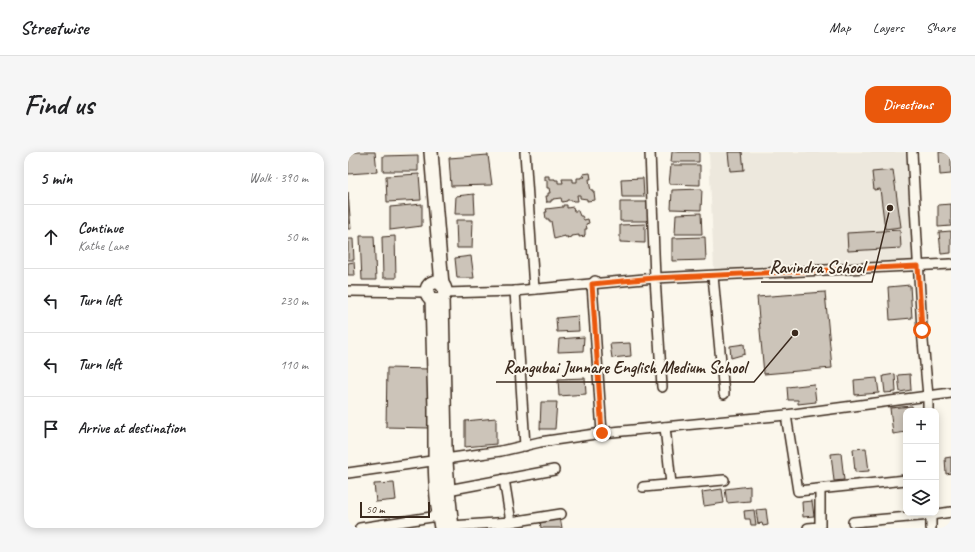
<!DOCTYPE html>
<html lang="en">
<head>
<meta charset="utf-8">
<style>
  body { margin:0; font-family:Caveat,sans-serif; background:#f6f6f6; color:#202124 }
  .controls { position:absolute; right:12px; bottom:12px; display:grid; overflow:hidden; border-radius:8px; box-shadow:0 2px 10px #0003 }
  .controls button { width:36px; height:36px; display:grid; place-items:center; padding:0; border:0; border-bottom:1px solid #e0e0e0; background:#fff; color:#202124; font:20px sans-serif }
  .scale { position:absolute; left:12px; bottom:10px; width:70px; box-sizing:border-box; padding-left:4px; border:2px solid #3b2a1e; border-top:0; font-size:11px; line-height:14px; white-space:nowrap; color:#3b2a1e; -webkit-text-stroke:3px #fbf7ec; paint-order:stroke }
  .stop { position:absolute; width:12px; height:12px; margin:-9px; border:3px solid #ea580c; border-radius:50%; background:#fff }
  .stop.end { background:#ea580c; border-color:#fff; box-shadow:0 1px 4px #0008 }
  .list { margin:0; padding:0; list-style:none }
  h2 { display:flex; justify-content:space-between; align-items:center; height:52px; margin:0; padding:0 16px; font-size:17px }
  h2 small { font-size:13px; font-weight:400; color:#757577 }
  .list li { display:grid; grid-template-columns:26px 1fr auto; gap:12px; align-items:center; box-sizing:border-box; height:64px; padding:0 16px; border-top:1px solid #e0e0e0 }
  .list b { display:block; font-size:15px; white-space:nowrap }
  .list p { margin:0; font-size:13px; white-space:nowrap; color:#757577 }
  .list em { font-size:13px; font-style:normal; color:#757577 }
  .icon { flex:none; width:22px; height:22px; fill:none; stroke:currentColor; stroke-width:2; stroke-linecap:round; stroke-linejoin:round }
  .map { position:relative; flex:none; width:603px; height:376px; overflow:hidden; border-radius:12px }
  header { display:flex; align-items:center; gap:24px; box-sizing:border-box; height:56px; padding:0 20px; background:#fff; border-bottom:1px solid #e0e0e0 }
  header strong { font-size:19px }
  nav { display:flex; gap:22px; margin-inline-start:auto; font-size:14px }
  .intro { display:flex; align-items:center; justify-content:space-between; box-sizing:border-box; height:96px; padding:0 24px }
  h1 { margin:0; font-size:28px }
  .button { padding:10px 18px; border-radius:12px; background:#ea580c; color:#fff; font-size:14px; font-weight:700 }
  main { display:flex; gap:24px; padding:0 24px }
  aside { flex:1; background:#fff; border-radius:12px; box-shadow:0 2px 10px #0003 }
  .map>svg:first-child { display:block }
  .built { fill:#ede8dd }
  .building { fill:#ccc4b9; stroke:#3b2a1e }
  .lines { fill:none; stroke-linecap:round; stroke-linejoin:round }
  .street-casing { stroke:#3b2a1e; stroke-width:12 }
  .secondary-casing { stroke:#3b2a1e; stroke-width:16 }
  .street { stroke:#fbf7ec; stroke-width:9 }
  .secondary { stroke:#fbf7ec; stroke-width:13 }
  .route { stroke:#ea580c; stroke-width:5 }
  .leader { fill:none; stroke:#3b2a1e; stroke-width:1.5 }
  .callout-dot { fill:#3b2a1e; stroke:#fbf7ec; stroke-width:1.5 }
  .callout-label { font-size:17px; text-anchor:middle; font-weight:bold; fill:#3b2a1e; stroke:#fbf7ec; stroke-width:4; stroke-linejoin:round; paint-order:stroke }
</style>
</head>
<body>
<header>
<strong>Streetwise</strong>
<nav><a>Map</a><a>Layers</a><a>Share</a></nav>
</header>
<div class="intro"><h1>Find us</h1><a class="button">Directions</a></div>
<main>
<aside>
<h2>5 min<small>Walk · 390 m</small></h2>
<ul class="list">
<li><svg class="icon" aria-label="ahead" viewBox="0 0 24 24"><path d="M12 20V5M6 11l6-6 6 6"/></svg><div><b>Continue</b><p>Kathe Lane</p></div><em>50 m</em></li>
<li><svg class="icon" aria-label="left" viewBox="0 0 24 24"><path d="M17 20v-9H6M10 6l-5 5 5 5"/></svg><div><b>Turn left</b></div><em>230 m</em></li>
<li><svg class="icon" aria-label="left" viewBox="0 0 24 24"><path d="M17 20v-9H6M10 6l-5 5 5 5"/></svg><div><b>Turn left</b></div><em>110 m</em></li>
<li><svg class="icon" aria-label="arrive" viewBox="0 0 24 24"><path d="M6 21V4h12l-3 4 3 4H6"/></svg><div><b>Arrive at destination</b></div></li>
</ul>
</aside>
<div class="map">
<svg width="603" height="376" viewBox="0 0 603 376">
  <rect width="100%" height="100%" fill="#fbf7ec"/>
  <filter id="ink" filterUnits="userSpaceOnUse"><feTurbulence type="fractalNoise" baseFrequency=".025" numOctaves="2"/><feDisplacementMap in="SourceGraphic" scale="8" xChannelSelector="R" yChannelSelector="G"/><feConvolveMatrix kernelMatrix="1 2 1 2 8 2 1 2 1" color-interpolation-filters="sRGB"/></filter>
  <g filter="url(#ink)">
    <!-- built -->
    <polygon class="built" points="361,0 561,0 566,110 366,118"/>
    <!-- building -->
    <g class="building">
      <polygon points="0,0 27,0 29,20 0,22"/>
      <polygon points="324,0 351,0 351,10 323,10"/>
      <polygon points="380,0 394,0 396,18 382,19"/>
      <polygon points="591,0 603,0 603,22 592,23"/>
      <polygon points="70,3 70,19 35,19 35,4"/>
      <polygon points="140,3 144,33 103,34 101,6"/>
      <polygon points="323,13 352,13 352,33 321,32"/>
      <polygon points="545,18 553,75 537,77 532,37 526,38 524,20"/>
      <polygon points="242,21 243,27 241,27 242,34 243,38 245,38 245,40 246,40 247,48 239,49 239,47 232,46 232,43 229,43 230,49 225,49 224,48 219,48 219,49 214,50 213,46 205,47 205,48 203,48 203,50 198,50 199,50 198,44 200,44 200,41 202,41 201,36 199,36 199,28 197,28 197,24 201,24 201,27 207,27 207,28 210,28 210,31 215,31 214,27 225,27 225,30 229,30 229,26 233,26 233,25 237,25 236,24 235,22"/>
      <polygon points="71,22 73,48 39,50 38,24"/>
      <polygon points="295,26 296,45 274,45 273,27"/>
      <polygon points="354,37 353,58 323,57 324,38"/>
      <polygon points="0,40 3,77 0,77"/>
      <polygon points="126,42 127,62 107,62 108,44"/>
      <polygon points="272,50 299,50 300,69 272,69"/>
      <polygon points="74,52 74,74 42,78 42,55"/>
      <polygon points="603,52 603,74 590,75 590,53"/>
      <polygon points="215,53 219,53 219,56 225,55 226,59 230,59 232,64 234,64 236,68 240,67 241,71 238,72 239,77 237,77 237,83 236,83 237,84 231,85 231,83 224,84 224,85 219,86 220,85 217,85 217,84 206,87 203,69 201,69 201,67 198,67 197,60 199,60 198,57 215,55"/>
      <polygon points="353,61 354,82 327,82 328,62"/>
      <polygon points="108,68 125,68 124,96 109,96"/>
      <polygon points="297,72 297,91 272,90 272,73"/>
      <polygon points="552,78 553,96 500,99 499,81"/>
      <polygon points="603,79 603,101 593,102 591,80"/>
      <polygon points="12,84 26,84 28,128 14,128"/>
      <polygon points="47,84 48,126 35,126 34,85"/>
      <polygon points="357,85 358,108 324,109 324,86"/>
      <polygon points="0,87 5,87 6,108 0,108"/>
      <polygon points="123,104 126,126 109,126 107,106"/>
      <polygon points="6,110 7,123 0,123 0,111"/>
      <polygon points="562,133 564,166 542,168 540,135"/>
      <polygon points="477,140 484,216 416,222 409,145"/>
      <polygon points="230,164 231,179 209,180 208,166"/>
      <polygon points="236,185 235,199 210,200 211,187"/>
      <polygon points="282,191 283,204 264,206 262,192"/>
      <polygon points="396,192 397,202 383,206 382,194"/>
      <polygon points="39,216 82,217 81,276 38,275"/>
      <polygon points="547,222 548,240 537,241 535,224"/>
      <polygon points="562,222 563,238 552,240 550,223"/>
      <polygon points="237,226 238,242 211,244 210,227"/>
      <polygon points="529,226 531,241 507,243 506,228"/>
      <polygon points="466,232 468,250 450,252 450,248 440,248 439,235"/>
      <polygon points="193,250 209,250 207,277 192,277"/>
      <polygon points="564,254 565,259 558,259 558,280 545,282 542,256"/>
      <polygon points="148,266 148,292 117,295 117,269"/>
      <polygon points="518,296 521,319 507,320 505,297"/>
      <polygon points="493,301 496,328 486,329 483,302"/>
      <polygon points="603,305 603,321 598,322 597,306"/>
      <polygon points="46,331 48,348 28,350 26,332"/>
      <polygon points="402,334 402,349 379,351 377,337"/>
      <polygon points="374,337 376,351 356,354 354,340"/>
      <polygon points="464,349 466,364 455,365 454,350"/>
      <polygon points="418,357 420,373 415,374 414,371 410,372 408,358"/>
      <polygon points="406,358 408,373 403,373 402,367 397,367 396,359"/>
      <polygon points="212,365 214,376 193,376 192,369"/>
    </g>
    <g class="lines">
      <defs>
        <g id="street">
          <polyline points="177,0 186,137"/>
          <polyline points="564,0 574,178 580,244 580,259"/>
          <polyline points="365,124 376,242"/>
          <polyline points="247,129 244,132 254,281 438,263 580,244 603,241"/>
          <polyline points="0,139 79,140"/>
          <polyline points="167,139 177,294"/>
          <polyline points="97,141 167,139 307,126 302,0"/>
          <polyline points="314,235 307,126 603,112"/>
          <polyline points="438,263 450,339 558,328"/>
          <polyline points="317,275 323,332"/>
          <polyline points="0,321 153,299 192,290 254,281"/>
          <polyline points="156,327 163,370"/>
          <polyline points="295,335 376,328"/>
          <polyline points="100,338 206,318"/>
          <polyline points="583,361 583,376"/>
          <polyline points="505,370 583,363 603,360"/>
          <polyline points="103,374 163,370 213,362"/>
          <polyline points="12,376 90,364"/>
          <polyline points="460,376 472,375 472,337"/>
        </g>
        <g id="secondary">
          <polyline points="83,0 94,133"/>
          <circle cx="88" cy="139" r="9"/>
          <polyline points="94,146 97,295 100,338 104,376"/>
          <path d="M84 147C85 184 86 220 87 257 87 297 86 337 93 376"/>
        </g>
      </defs>
      <!-- street casing -->
      <use href="#street" class="street-casing"/>
      <!-- secondary casing -->
      <use href="#secondary" class="secondary-casing"/>
      <!-- street -->
      <use href="#street" class="street"/>
      <!-- secondary -->
      <use href="#secondary" class="secondary"/>
    </g>
  </g>
  <g class="lines" filter="url(#ink)">
    <!-- route -->
    <polyline class="route" points="254,281 244,132 306,126 570,114 574,178"/>
  </g>
  <!-- callouts -->
  <path class="leader" d="M542 56L524 130H413M447 181L406 230H148"/>
  <g class="callout-dot">
    <circle cx="542" cy="56" r="4"/>
    <circle cx="447" cy="181" r="4"/>
  </g>
  <g class="callout-label">
    <text x="469" y="121">Ravindra School</text>
    <text x="277" y="221">Rangubai Junnare English Medium School</text>
  </g>
</svg>
<div class="controls">
<button>+</button>
<button>−</button>
<button><svg class="icon" aria-label="layers" viewBox="0 0 24 24"><path d="M12 4l9 5-9 5-9-5zM3 14l9 5 9-5"/></svg></button>
</div>
<div class="scale">50 m</div>
<div class="stop" style="left:574px;top:178px"></div>
<div class="stop end" style="left:254px;top:281px"></div>
</div>
</main>
</body>
</html>
